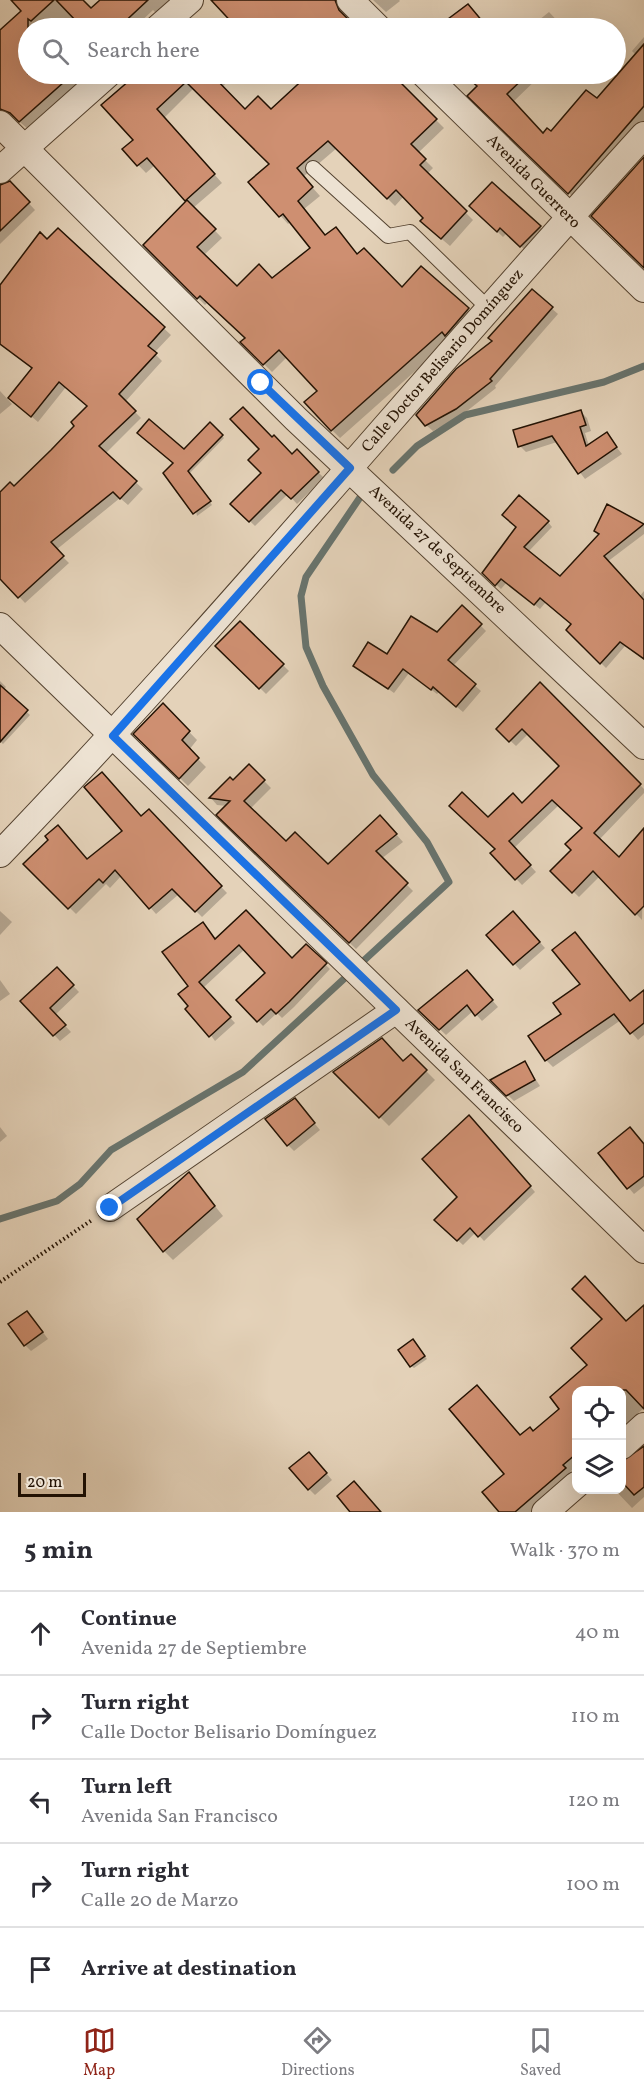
<!DOCTYPE html>
<html lang="en">
<head>
<meta charset="utf-8">
<style>
  body { margin:0; font-family:Vollkorn,serif; background:#f2f2f3; color:#2b2b33 }
  .controls { position:absolute; right:18px; bottom:18px; display:grid; overflow:hidden; border-radius:12px; box-shadow:0 6px 24px #0002 }
  .controls button { width:54px; height:54px; display:grid; place-items:center; padding:0; border:0; border-bottom:2px solid #e1e1e2; background:#fff; color:#2b2b33; font:30px sans-serif }
  .scale { position:absolute; left:18px; bottom:15px; width:68px; box-sizing:border-box; padding-left:6px; border:3px solid #231203; border-top:0; font-size:16px; line-height:21px; white-space:nowrap; color:#231203; -webkit-text-stroke:4px #ede2d2; paint-order:stroke }
  .stop { position:absolute; width:18px; height:18px; margin:-14px; border:4px solid #1a73e8; border-radius:50%; background:#fff }
  .stop.end { background:#1a73e8; border-color:#fff; box-shadow:0 2px 6px #0008 }
  .list { margin:0; padding:0; list-style:none }
  h2 { display:flex; justify-content:space-between; align-items:center; height:78px; margin:0; padding:0 24px; font-size:26px }
  h2 small { font-size:20px; font-weight:400; color:#7c7c81 }
  .list li { display:grid; grid-template-columns:39px 1fr auto; gap:18px; align-items:center; box-sizing:border-box; height:84px; padding:0 24px; border-top:2px solid #e1e1e2 }
  .list b { display:block; font-size:22px; white-space:nowrap }
  .list p { margin:0; font-size:20px; white-space:nowrap; color:#7c7c81 }
  .list em { font-size:20px; font-style:normal; color:#7c7c81 }
  .icon { flex:none; width:33px; height:33px; fill:none; stroke:currentColor; stroke-width:2; stroke-linecap:round; stroke-linejoin:round }
  .map { position:relative; flex:none; width:644px; height:1512px; overflow:hidden }
  .search { position:absolute; background:#fff; box-shadow:0 6px 24px #0002; left:18px; right:18px; top:18px; height:66px; display:flex; align-items:center; gap:15px; box-sizing:border-box; padding:0 21px; border-radius:33px; color:#7c7c81; font-size:22px }
  .sheet { height:498px; background:#fff }
  nav { display:flex; justify-content:space-around; align-items:center; box-sizing:border-box; height:84px; border-top:2px solid #e1e1e2; background:#fff; font-size:16px; color:#7c7c81 }
  nav a { display:grid; justify-items:center; gap:3px }
  nav .on { color:#8f2418 }
  .map>svg:first-child { display:block }
  .shadow { fill:#0003; fill-rule:evenodd }
  .lines { fill:none; stroke-linecap:round; stroke-linejoin:round }
  .stream { stroke:#68746e; stroke-width:7 }
  .building { fill:#ce8f71; stroke:#231203; stroke-width:1.5 }
  .service-casing { stroke:#534230; stroke-width:16 }
  .minor-casing { stroke:#534230; stroke-width:28 }
  .path { stroke:#231203; stroke-width:4; stroke-dasharray:1.5 3; stroke-linecap:butt }
  .service { stroke:#ede2d2; stroke-width:14 }
  .minor { stroke:#ede2d2; stroke-width:26 }
  .route { stroke:#1a73e8; stroke-width:8 }
  .labels { text-anchor:middle; dominant-baseline:central; stroke-width:6; stroke-linejoin:round; paint-order:stroke }
  .street-label { font-size:16px; fill:#231203; stroke:#ede2d2 }
</style>
</head>
<body>
<div class="map">
<svg width="644" height="1512" viewBox="0 0 644 1512">
  <rect width="100%" height="100%" fill="#e4d2b9"/>
  <filter id="stains"><feTurbulence type="fractalNoise" baseFrequency=".00333" numOctaves="4"/><feColorMatrix values="0 0 0 0 .2 0 0 0 0 .09 0 0 0 0 .02 0 0 0 .5 -.17"/></filter>
  <radialGradient id="worn" r=".72"><stop offset=".6" stop-color="#630" stop-opacity="0"/><stop offset="1" stop-color="#630" stop-opacity=".3"/></radialGradient>
  <!-- shadow -->
  <g class="shadow">
    <polygon points="13,0 75,0 91,10 102,0 177,0 160,17 153,10 134,28 28,28 28,74 93,74 28,129 14,117 4,117 0,113 0,32 23,11"/>
    <polygon points="213,0 287,0 293,6 270,28 241,28"/>
    <polygon points="333,0 338,0 343,5 346,20 355,28 298,28"/>
    <polygon points="373,0 399,0 400,1 386,12"/>
    <polygon points="468,6 488,28 439,28"/>
    <polygon points="549,12 564,28 529,28"/>
    <polygon points="644,37 644,121 576,200 470,96 479,86 465,74 542,74 513,102 543,135 551,134 597,100 636,55 632,51"/>
    <path d="M139 74H237L222 87 245 111H271L311 74H384L401 92 405 89 444 128 418 153 433 168 427 174 473 220 450 246 430 229 426 218 404 196 395 206 337 148 303 177 320 196 304 209 326 237H343L358 255 402 289 421 268 476 317 340 438 332 430 319 391 287 357 272 372 242 342 246 338 208 302 205 305 145 245 188 201 155 165 146 173 124 150 135 140 103 105ZM194 88 271 164 250 182 288 224 291 221 312 248 272 279 237 288 204 255 222 238 193 208 222 183 164 118Z"/>
    <polygon points="564,74 580,74 571,81"/>
    <polygon points="10,183 35,210 0,244 0,193"/>
    <polygon points="471,206 540,227 546,233 527,252 507,233 503,237"/>
    <polygon points="58,230 171,335 154,353 162,361 125,402 141,418 105,454 143,489 128,505 120,498 56,550 69,563 25,603 0,576 0,494 15,488 76,426 89,407 66,387 38,422 17,404 33,369 0,344 0,288"/>
    <polygon points="532,291 558,314 495,386 496,388 462,415 433,431 426,425"/>
    <polygon points="0,391 12,404 0,414"/>
    <polygon points="581,412 587,418 591,431 585,433 589,446 606,434 622,454 585,479 557,442 526,452 520,446"/>
    <polygon points="210,424 224,438 189,474 212,505 197,516 184,451"/>
    <polygon points="272,439 292,456 297,451 324,478 297,504 288,494 255,526 232,504 263,473"/>
    <polygon points="608,506 644,526 644,534 607,562 639,597 644,591 644,659 625,646 606,668 568,630 573,625 546,602 540,609 507,582 501,589 484,573 548,522 552,527 528,552 560,578 600,535"/>
    <polygon points="462,607 486,631 453,666 481,691 463,712 439,692 437,694 409,673 394,693 355,665 387,656 437,634"/>
    <polygon points="240,623 289,671 266,694 218,646"/>
    <polygon points="0,681 6,687 3,690 30,715 3,744 0,741"/>
    <polygon points="540,684 644,789 644,793 599,840 619,860 644,830 642,920 600,876 579,897 552,871 573,850 583,828 559,805 514,848 536,872 522,885 492,853 497,849 488,819 522,805 561,766 529,733 516,746 498,729"/>
    <polygon points="163,705 197,740 189,750 206,767 188,786 135,734"/>
    <polygon points="249,766 271,788 250,809 286,843 328,866 387,824 403,842 381,859 413,891 356,949 218,815 227,806 217,805 211,798"/>
    <polygon points="148,811 227,893 202,917 179,894 156,914 122,875 110,888 106,884 76,914 26,864 87,860"/>
    <polygon points="0,911 12,922 0,935"/>
    <polygon points="246,912 292,960 306,946 330,969 294,1007 282,1018 277,1013 263,1026 238,1000 267,973 245,949 203,988 235,1023 215,1041 190,1006 190,986 203,924 216,940"/>
    <polygon points="519,919 545,948 520,970 489,935"/>
    <polygon points="57,969 79,992 55,1015 71,1032 60,1041 22,1001"/>
    <polygon points="473,978 498,1007 482,1021 473,1011 446,1035 420,1010"/>
    <polygon points="0,980 10,994 0,1001"/>
    <polygon points="582,985 631,1002 644,991 644,1035 638,1040 621,1020 553,1067 546,1060 563,1014"/>
    <polygon points="411,1056 435,1080 389,1126 335,1072 404,1063"/>
    <polygon points="525,1063 540,1086 514,1101 493,1081"/>
    <polygon points="300,1106 320,1130 294,1151 288,1145"/>
    <polygon points="474,1122 535,1192 484,1241 476,1232 463,1245 436,1220 459,1197"/>
    <polygon points="0,1127 7,1136 0,1142"/>
    <polygon points="644,1145 644,1186 634,1194 600,1154"/>
    <polygon points="189,1174 223,1216 173,1260 164,1251"/>
    <polygon points="644,1307 644,1408 622,1427 622,1390 576,1390 576,1466 569,1473 571,1476 539,1512 501,1512 506,1474 520,1437 534,1433 561,1409 590,1366"/>
    <polygon points="33,1319 48,1339 31,1351 25,1345"/>
    <polygon points="415,1344 427,1359 414,1368 411,1366"/>
    <polygon points="644,1448 644,1497 632,1508 615,1490 622,1490 622,1465"/>
    <polygon points="315,1460 332,1480 315,1495 309,1489"/>
  </g>
  <g class="lines">
    <!-- stream -->
    <g class="stream">
      <polyline points="393,470 417,446 465,415 604,382 644,366"/>
      <polyline points="0,1219 57,1201 80,1184 111,1150 243,1072 449,882 427,842 373,775 323,686 306,647 301,596 306,577 363,493"/>
    </g>
  </g>
  <!-- building -->
  <g class="building">
    <polygon points="11,0 54,0 31,21 28,19 28,74 73,74 19,122 10,113 0,109 0,30 21,11"/>
    <polygon points="56,0 83,0 91,8 100,0 148,0 118,28 70,28 77,22"/>
    <polygon points="211,0 335,0 339,10 356,27 237,28"/>
    <polygon points="468,4 488,28 436,28"/>
    <polygon points="644,44 644,106 568,194 467,96 477,86 463,74 528,74 507,94 543,133 547,128 551,131 586,90 597,98"/>
    <polygon points="137,74 211,74 245,109 258,96 271,109 309,74 392,74 437,119 411,144 426,159 420,165 467,211 441,239 420,221 423,218 396,190 387,199 328,141 297,168 313,187 298,201 325,235 336,227 357,254 364,248 402,287 421,266 469,308 445,336 442,332 331,431 304,402 317,391 279,350 263,365 240,342 245,338 200,296 197,299 143,245 187,200 216,229 197,247 237,286 259,264 272,278 310,248 283,214 279,217 248,182 269,164 186,82 157,109 215,174 185,201 147,158 137,166 122,149 133,140 101,105"/>
    <polygon points="644,157 644,268 591,216"/>
    <polygon points="10,181 30,202 0,231 0,185"/>
    <polygon points="492,182 541,226 520,247 500,228 497,232 469,206"/>
    <polygon points="58,228 165,327 148,346 157,353 119,394 136,411 99,446 137,481 120,499 113,492 51,542 64,556 18,598 0,579 0,492 10,482 14,486 51,450 74,426 71,422 87,406 59,382 31,417 8,398 32,368 0,344 0,285 40,232 47,239"/>
    <polygon points="532,289 553,307 490,379 492,381 456,409 425,426 416,415 456,369 492,341 488,338"/>
    <polygon points="243,407 272,437 274,435 292,454 297,449 319,472 291,499 281,490 249,522 230,504 261,473 248,460 259,449 230,419"/>
    <polygon points="581,410 586,425 580,427 586,446 607,432 617,447 578,474 552,436 518,447 513,430"/>
    <polygon points="149,419 184,449 210,422 223,435 188,471 211,501 193,514 163,473 173,463 137,433"/>
    <polygon points="519,495 549,521 524,547 560,576 599,534 594,531 607,504 644,524 604,556 644,600 644,659 620,642 600,664 566,630 571,624 540,598 534,605 501,579 495,586 482,573 516,527 502,515"/>
    <polygon points="462,605 482,624 448,660 476,684 456,707 433,687 431,690 403,669 388,689 353,666 368,642 387,654 411,616 437,632"/>
    <polygon points="240,621 284,664 259,689 215,646"/>
    <polygon points="540,682 641,784 594,833 619,857 644,828 644,906 635,915 593,871 572,893 550,871 571,850 565,844 582,828 552,800 509,841 531,865 515,880 490,853 495,849 449,806 462,792 488,817 513,793 522,803 559,766 522,729 509,742 496,729"/>
    <polygon points="0,685 28,710 0,742"/>
    <polygon points="163,703 190,731 182,740 199,758 179,779 133,734"/>
    <polygon points="249,764 265,780 244,801 286,841 295,832 328,864 380,815 397,834 376,851 408,883 349,943 216,815 230,801 209,798 230,777 233,780"/>
    <polygon points="102,772 141,816 149,809 222,886 195,912 172,889 149,909 115,870 103,883 99,879 68,909 23,864 48,840 45,836 58,825 87,859 122,831 84,787"/>
    <polygon points="246,910 292,958 306,944 327,963 289,1002 276,1014 271,1009 257,1022 236,1000 265,973 239,945 199,982 231,1017 209,1037 185,1009 188,1006 178,994 188,986 162,952 203,922 215,939"/>
    <polygon points="513,911 540,942 513,965 486,935"/>
    <polygon points="575,932 630,1001 644,990 644,1023 630,1034 614,1014 545,1061 528,1036 561,1014 553,1003 580,984 552,950"/>
    <polygon points="57,967 74,985 50,1008 66,1025 53,1036 20,1001"/>
    <polygon points="467,970 493,1000 475,1016 467,1005 439,1030 418,1010"/>
    <polygon points="382,1038 403,1061 411,1054 427,1070 379,1118 333,1072"/>
    <polygon points="525,1061 535,1080 506,1096 490,1080"/>
    <polygon points="295,1098 315,1123 287,1146 265,1119"/>
    <polygon points="469,1115 531,1186 478,1237 470,1228 457,1241 434,1220 457,1197 422,1159"/>
    <polygon points="630,1127 644,1144 644,1176 627,1189 598,1153"/>
    <polygon points="189,1172 215,1206 163,1252 137,1219"/>
    <polygon points="585,1276 626,1321 644,1305 644,1409 626,1390 576,1390 576,1454 563,1465 566,1468 515,1512 499,1512 482,1492 504,1474 449,1409 477,1385 520,1435 530,1427 533,1431 559,1409 550,1397 587,1365 571,1348 602,1319 572,1289"/>
    <polygon points="27,1311 43,1332 24,1346 8,1324"/>
    <polygon points="413,1339 425,1356 410,1367 398,1350"/>
    <polygon points="644,1446 644,1487 634,1495 621,1481 621,1462"/>
    <polygon points="309,1452 327,1473 308,1490 289,1468"/>
    <polygon points="354,1481 381,1512 350,1512 337,1496"/>
  </g>
  <g class="lines">
    <defs>
      <polyline id="service" points="313,168 388,236 410,232 487,307"/>
      <g id="minor">
        <polyline points="350,0 378,28"/>
        <polyline points="158,28 190,0"/>
        <polyline points="424,74 644,289"/>
        <polyline points="0,124 296,419 644,746"/>
        <polyline points="0,170 108,74"/>
        <polyline points="0,626 644,1250"/>
        <path d="M0 854C223 622 427 373 644 135"/>
        <polyline points="110,1208 396,1010"/>
        <polyline points="622,1446 644,1426"/>
        <polyline points="545,1512 576,1485"/>
      </g>
    </defs>
    <!-- service casing -->
    <use href="#service" class="service-casing"/>
    <!-- minor casing -->
    <use href="#minor" class="minor-casing"/>
    <!-- path -->
    <polyline class="path" points="0,1282 92,1220"/>
    <!-- service -->
    <use href="#service" class="service"/>
    <!-- minor -->
    <use href="#minor" class="minor"/>
  </g>
  <g class="lines">
    <!-- route -->
    <polyline class="route" points="110,1208 396,1010 113,736 350,468 261,383"/>
  </g>
  <g class="labels">
    <!-- street labels -->
    <g class="street-label">
      <text transform="translate(533 182) rotate(45)">Avenida Guerrero</text>
      <text transform="translate(443 361) rotate(-49)">Calle Doctor Belisario Domínguez</text>
      <text transform="translate(437 550) rotate(43)">Avenida 27 de Septiembre</text>
      <text transform="translate(464 1076) rotate(44)">Avenida San Francisco</text>
    </g>
  </g>
  <rect width="100%" height="100%" filter="url(#stains)"/>
  <rect width="100%" height="100%" fill="url(#worn)"/>
</svg>
<div class="controls">
<button><svg class="icon" aria-label="locate" viewBox="0 0 24 24"><circle cx="12" cy="12" r="6"/><path d="M12 2v4M12 18v4M2 12h4M18 12h4"/></svg></button>
<button><svg class="icon" aria-label="layers" viewBox="0 0 24 24"><path d="M12 4l9 5-9 5-9-5zM3 14l9 5 9-5"/></svg></button>
</div>
<div class="scale">20 m</div>
<div class="stop" style="left:261px;top:383px"></div>
<div class="stop end" style="left:110px;top:1208px"></div>
<div class="search"><svg class="icon" aria-label="search" viewBox="0 0 24 24"><circle cx="10" cy="10" r="6"/><path d="M15 15l6 6"/></svg>Search here</div>
</div>
<section class="sheet">
<h2>5 min<small>Walk · 370 m</small></h2>
<ul class="list">
<li><svg class="icon" aria-label="ahead" viewBox="0 0 24 24"><path d="M12 20V5M6 11l6-6 6 6"/></svg><div><b>Continue</b><p>Avenida 27 de Septiembre</p></div><em>40 m</em></li>
<li><svg class="icon" aria-label="right" viewBox="0 0 24 24"><path d="M7 20v-9h11M14 6l5 5-5 5"/></svg><div><b>Turn right</b><p>Calle Doctor Belisario Domínguez</p></div><em>110 m</em></li>
<li><svg class="icon" aria-label="left" viewBox="0 0 24 24"><path d="M17 20v-9H6M10 6l-5 5 5 5"/></svg><div><b>Turn left</b><p>Avenida San Francisco</p></div><em>120 m</em></li>
<li><svg class="icon" aria-label="right" viewBox="0 0 24 24"><path d="M7 20v-9h11M14 6l5 5-5 5"/></svg><div><b>Turn right</b><p>Calle 20 de Marzo</p></div><em>100 m</em></li>
<li><svg class="icon" aria-label="arrive" viewBox="0 0 24 24"><path d="M6 21V4h12l-3 4 3 4H6"/></svg><div><b>Arrive at destination</b></div></li>
</ul>
</section>
<nav>
<a class="on"><svg class="icon" aria-label="map" viewBox="0 0 24 24"><path d="M3 6l6-2 6 2 6-2v14l-6 2-6-2-6 2zM9 4v14M15 6v14"/></svg>Map</a>
<a><svg class="icon" aria-label="directions" viewBox="0 0 24 24"><path d="M12 3l9 9-9 9-9-9zM9 14v-3h6M13 9l2 2-2 2"/></svg>Directions</a>
<a><svg class="icon" aria-label="saved" viewBox="0 0 24 24"><path d="M7 4h10v16l-5-4-5 4z"/></svg>Saved</a>
</nav>
</body>
</html>
